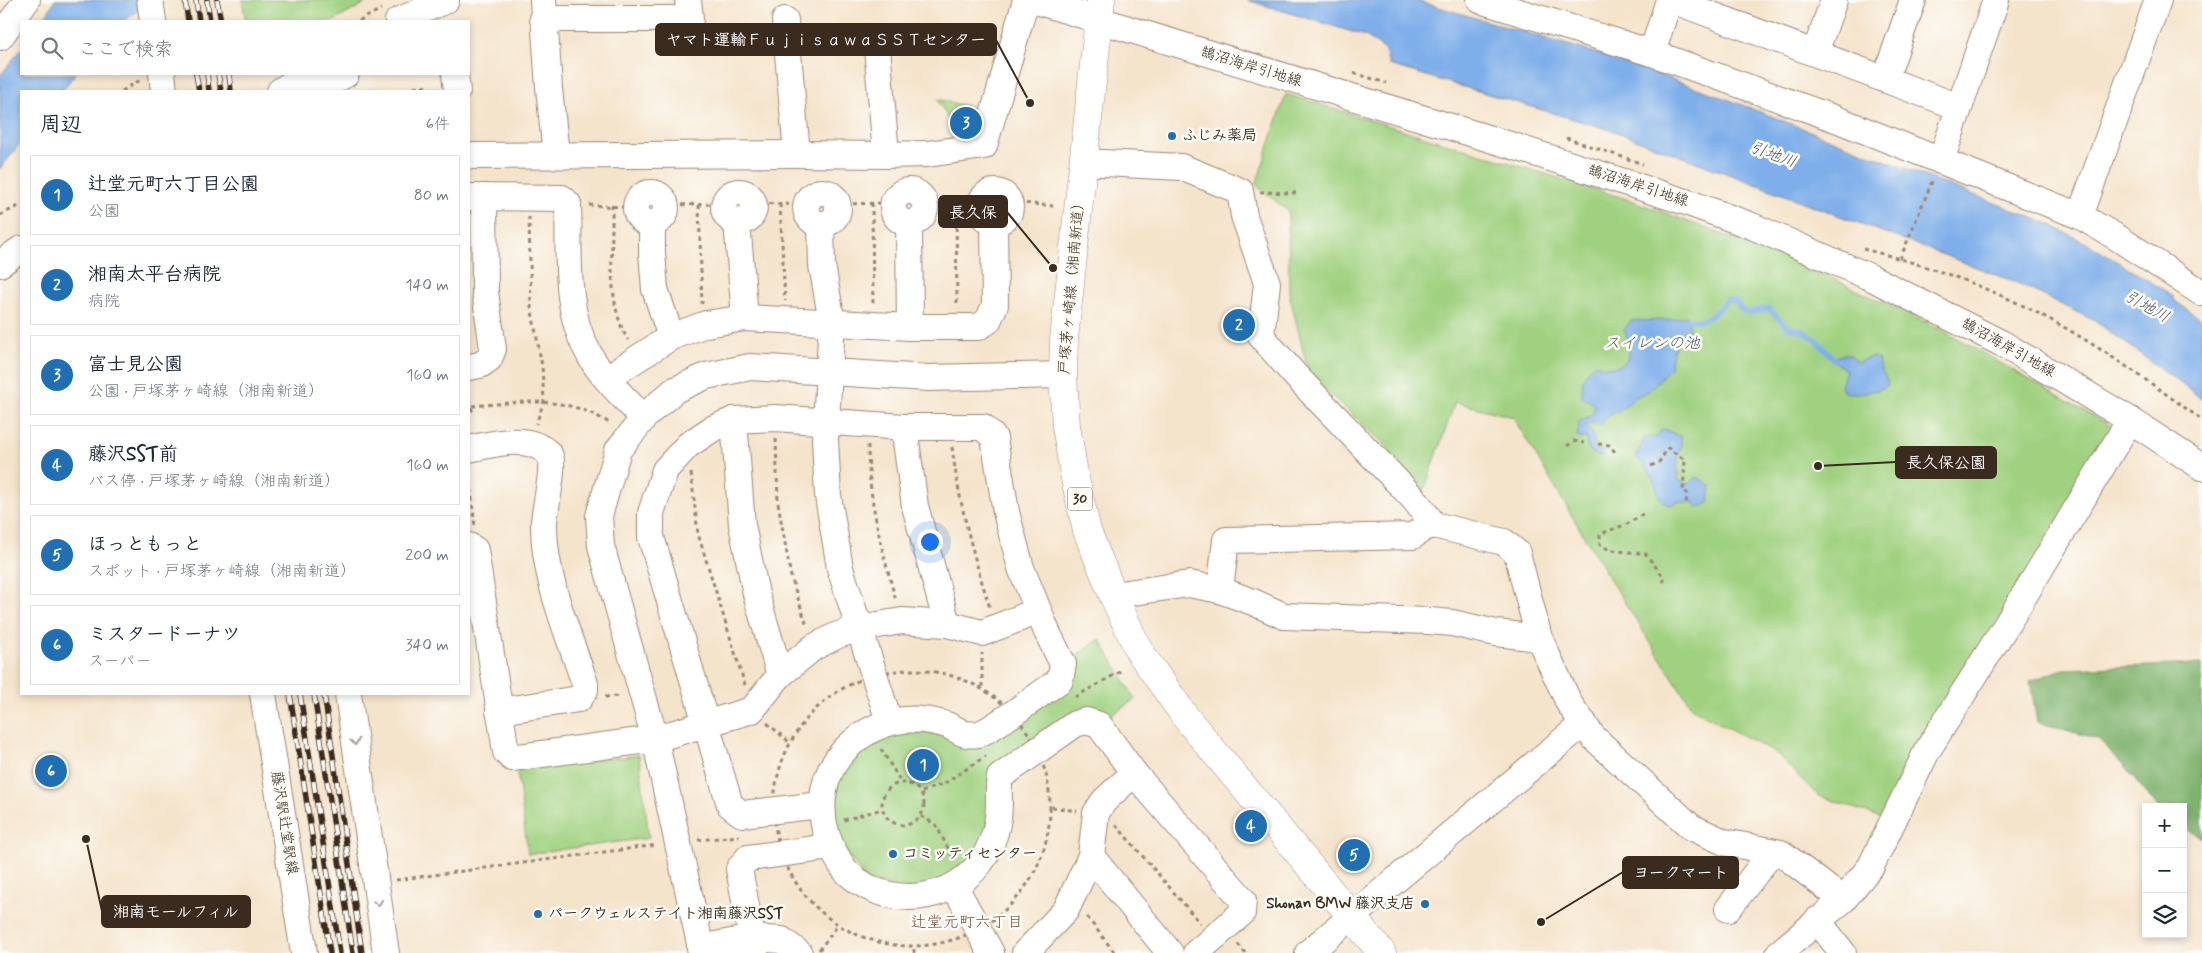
<!DOCTYPE html>
<html lang="ja">
<head>
<meta charset="utf-8">
<style>
  body { margin:0; font-family:Mynerve,"Klee One",sans-serif; background:#f6f6f7; color:#1f2937 }
  .controls { position:absolute; right:15px; bottom:15px; display:grid; overflow:hidden; border-radius:0px; box-shadow:0 2px 8px #0003 }
  .controls button { width:45px; height:45px; display:grid; place-items:center; padding:0; border:0; border-bottom:1px solid #e0e1e3; background:#fff; color:#1f2937; font:25px sans-serif }
  .you { position:absolute; left:929px; top:541px; width:18px; height:18px; margin:-12px; border:4px solid #fff; border-radius:50%; background:#1a73e8; box-shadow:0 0 0 8px #1a73e833 }
  .badge { display:grid; place-items:center; width:32px; height:32px; border-radius:50%; background:#1f6fb2; color:#fff; font-size:16px; font-weight:700 }
  .pin { position:absolute; translate:-50% -50%; border:2px solid #fff; box-shadow:0 1px 5px #0006 }
  .list { margin:0; padding:0; list-style:none }
  h2 { display:flex; justify-content:space-between; align-items:center; height:65px; margin:0; padding:0 20px; font-size:21px }
  h2 small { font-size:16px; font-weight:400; color:#747a83 }
  .list li { display:grid; grid-template-columns:32px 1fr auto; gap:15px; align-items:center; box-sizing:border-box; height:80px; margin:0 10px 10px; padding:0 10px; border:1px solid #e0e1e3; border-radius:0px }
  .list b { display:block; font-size:19px; white-space:nowrap }
  .list p { margin:0; font-size:16px; white-space:nowrap; color:#747a83 }
  .list em { font-size:16px; font-style:normal; color:#747a83 }
  .icon { flex:none; width:28px; height:28px; fill:none; stroke:currentColor; stroke-width:2; stroke-linecap:round; stroke-linejoin:round }
  .map { position:relative; flex:none; width:2202px; height:953px; overflow:hidden }
  .search { position:absolute; background:#fff; box-shadow:0 2px 8px #0003; left:20px; top:20px; width:450px; height:55px; display:flex; align-items:center; gap:12px; box-sizing:border-box; padding:0 18px; border-radius:0px; color:#747a83; font-size:19px }
  .panel { position:absolute; background:#fff; box-shadow:0 2px 8px #0003; left:20px; top:90px; width:450px; height:605px; border-radius:0px }
  .map>svg:first-child { display:block }
  .green { fill:#a0d180; stroke:#6e7e4f }
  .forest { fill:#80b36e; stroke:#5e6e46 }
  .water { fill:#7fafea; stroke:#5d6c84 }
  .lines { fill:none; stroke-linecap:round; stroke-linejoin:round }
  .stream { stroke:#7fafea; stroke-width:5.5 }
  .minor-casing { stroke:#988775; stroke-width:28 }
  .major-casing { stroke:#988775; stroke-width:29 }
  .path { stroke:#988775; stroke-width:3; stroke-dasharray:4 4; stroke-linecap:butt }
  .minor { stroke:#fff; stroke-width:26 }
  .major { stroke:#fff; stroke-width:28 }
  .rail-casing { stroke:#3b2a1e; stroke-width:5.5 }
  .rail { stroke:#fdfcf7; stroke-width:4; stroke-dasharray:11; stroke-linecap:butt }
  .oneway { stroke:#a79f9a }
  .poi-dot { fill:#1f6fb2; stroke:#fdfcf7; stroke-width:2 }
  .labels { text-anchor:middle; dominant-baseline:central; stroke-width:5; stroke-linejoin:round; paint-order:stroke }
  .shield { fill:#fdfcf7; stroke:#75695f; stroke-width:1 }
  .shield-label { font-size:14px; font-weight:bold; fill:#3b2a1e }
  .street-label { font-size:15px; fill:#3b2a1e; stroke:#fdfcf7 }
  .poi-label { font-size:15px; font-weight:bold; fill:#3b2a1e; stroke:#fdfcf7; text-anchor:start }
  .water-label { font-size:16px; font-style:italic; fill:#535965; stroke:#fdfcf7 }
  .neighbourhood-label { font-size:16px; fill:#7c594b; stroke:#fdfcf7 }
  .leader { fill:none; stroke:#3b2a1e; stroke-width:2 }
  .callout-dot { fill:#3b2a1e; stroke:#fdfcf7; stroke-width:2 }
  .callout { fill:#3b2a1e; stroke:#3b2a1e; stroke-width:2 }
  .callout-label { font-size:16px; text-anchor:middle; font-weight:bold; fill:#fff }
</style>
</head>
<body>
<div class="map">
<svg width="2202" height="953" viewBox="0 0 2202 953">
  <rect width="100%" height="100%" fill="#fdfcf7"/>
  <filter id="ink" filterUnits="userSpaceOnUse"><feTurbulence type="fractalNoise" baseFrequency=".02" numOctaves="2"/><feDisplacementMap in="SourceGraphic" scale="10" xChannelSelector="R" yChannelSelector="G"/><feConvolveMatrix kernelMatrix="1 2 1 2 8 2 1 2 1" color-interpolation-filters="sRGB"/></filter>
  <filter id="wash" filterUnits="userSpaceOnUse"><feTurbulence type="fractalNoise" baseFrequency=".0096" numOctaves="4" result="noise"/><feDisplacementMap in="SourceGraphic" scale="20" xChannelSelector="R" yChannelSelector="G"/><feGaussianBlur stdDeviation="1.12" result="paint"/><feColorMatrix in="noise" values="0 0 0 0 0 0 0 0 0 0 0 0 0 0 0 0 0 1.4 0 .05"/><feComposite in="paint" operator="in"/></filter>
  <g filter="url(#wash)">
    <rect width="100%" height="100%" fill="#f5e4cc"/>
    <!-- green -->
    <g class="green">
      <polygon points="242,0 371,0 334,21 246,21"/>
      <polygon points="1286,94 1633,201 1804,265 1944,331 2116,429 1882,818 1817,795 1777,754 1693,709 1606,573 1513,417 1455,402 1424,491 1382,442 1309,375 1289,293 1288,211 1256,185"/>
      <polygon points="937,99 984,111 978,136 960,139"/>
      <polygon points="1100,639 1135,699 1103,721 1007,760 979,855 925,891 867,881 831,832 832,782 869,740 913,728 956,741"/>
      <polygon points="639,755 649,838 528,854 517,770"/>
    </g>
    <!-- forest -->
    <polygon class="forest" points="2202,664 2202,838 2183,827 2183,807 2158,807 2129,772 2098,739 2037,722 2030,681 2063,669"/>
    <!-- water -->
    <g class="water">
      <polygon points="55,0 152,0 124,21 43,21"/>
      <polygon points="1247,0 1414,0 1599,54 1714,94 2049,224 2088,244 2172,295 2175,301 2202,320 2202,399 2095,321 2013,281 1614,131 1389,65 1385,50 1366,36"/>
      <polygon points="21,49 21,74 75,74 62,91 21,91 21,142 0,169 0,76"/>
      <path d="M1687 316 1690 333 1685 339 1677 343 1673 351 1670 369 1660 379 1649 391 1634 398 1625 407 1607 417 1600 425 1594 423 1586 424V426L1594 436 1595 449 1605 452V455C1595 458 1590 452 1586 444L1587 437 1581 439 1578 437 1577 432 1580 429 1578 425 1581 420 1592 415 1595 405 1582 397C1582 383 1583 373 1594 364 1623 375 1638 358 1624 330L1631 321 1669 320Z"/>
      <path d="M1844 354 1851 355 1858 362 1873 356 1878 359C1879 371 1887 375 1888 385 1881 391 1851 396 1843 391L1841 386 1846 370 1834 362 1835 357Z"/>
      <path d="M1662 429H1664L1681 437C1682 455 1674 461 1679 481L1689 484 1695 478H1699L1711 486 1709 503 1697 508 1693 502H1676L1673 504 1667 505 1659 497C1658 485 1646 464 1636 457L1644 438 1657 437Z"/>
    </g>
    <g class="lines">
      <!-- stream -->
      <path class="stream" d="M1689 319C1708 325 1714 312 1727 300L1735 301 1743 311 1749 313 1768 308 1787 327 1803 331 1816 340 1835 360"/>
    </g>
  </g>
  <g filter="url(#ink)">
    <g class="lines">
      <defs>
        <g id="minor">
          <polyline points="150,0 153,21"/>
          <polyline points="543,0 549,88 556,155"/>
          <polyline points="1033,0 1510,145 1689,203 1752,226 1872,278 2001,343 2130,420 2202,467"/>
          <polyline points="1480,0 1652,53 1836,119 2019,192 2080,216 2118,238 2202,293"/>
          <polyline points="1672,0 1959,107"/>
          <polyline points="543,19 690,19 688,0"/>
          <polyline points="785,20 797,154"/>
          <polyline points="398,21 446,0"/>
          <polyline points="0,37 27,0"/>
          <polyline points="877,47 886,155"/>
          <polyline points="1652,53 1669,0"/>
          <polyline points="1815,53 1834,0"/>
          <polyline points="162,74 164,91"/>
          <polyline points="455,74 457,91"/>
          <polyline points="1885,79 1913,0"/>
          <polyline points="280,91 307,74"/>
          <polyline points="317,91 346,74"/>
          <polyline points="469,156 797,154 886,155 927,154 984,146 1026,0"/>
          <polyline points="1941,161 1996,0"/>
          <polyline points="1083,162 1181,167 1240,191 1244,216 1267,283 1261,336 1294,374 1414,499 1434,525 1504,542 1517,553 1539,638 1570,705 1593,737 1691,827 1724,842 1781,853 1843,900"/>
          <circle cx="909" cy="207" r="16"/>
          <circle cx="995" cy="207" r="15"/>
          <circle cx="739" cy="207" r="15"/>
          <circle cx="822" cy="208" r="16"/>
          <circle cx="651" cy="208" r="15"/>
          <path d="M469 197 562 198 568 204C570 254 563 309 589 354 602 378 625 398 643 418"/>
          <polyline points="2080,216 2158,0"/>
          <polyline points="737,222 745,318"/>
          <polyline points="652,223 652,253 655,289 671,337"/>
          <polyline points="821,224 822,265 832,322 825,439 828,496 840,568 889,721"/>
          <polyline points="909,224 910,327"/>
          <polyline points="0,264 21,249"/>
          <polyline points="469,367 480,365 489,359 493,349 485,292 484,197"/>
          <polyline points="607,378 671,337 706,324 745,318 910,327 978,327 988,321 995,305 994,222"/>
          <polyline points="734,420 742,525 756,594 780,675"/>
          <polyline points="904,427 915,506 947,624"/>
          <path d="M469 449C493 444 529 433 549 454 556 462 545 507 544 522 543 577 568 632 585 684V690L579 699 499 711"/>
          <polyline points="469,546 475,550 506,752 512,758 655,739 752,710 780,675 814,647 838,635 860,628 902,621 947,624 982,633 1038,611"/>
          <polyline points="1220,590 1226,540 1413,536 1424,528 1434,525"/>
          <polyline points="1113,595 1189,584 1220,590 1253,602 1284,616 1429,621 1452,623 1496,633 1539,638"/>
          <polyline points="263,694 304,953"/>
          <polyline points="348,694 386,953"/>
          <path d="M821 805 742 814 730 805 651 537V513L665 470 688 445 712 429 734 420 775 418 904 427H983L994 438 1006 512 1021 568 1047 632 1063 664 1060 680C1047 689 989 732 978 734 960 736 962 731 947 725 913 714 879 719 852 743 817 773 814 821 838 859 841 864 844 870 849 874 893 914 968 900 991 844 996 832 999 817 999 803 999 794 998 787 1000 777L1075 724 1086 721 1099 725 1134 773 1243 900 1242 913 1196 953"/>
          <polyline points="1091,856 1170,953"/>
          <polyline points="955,887 991,953"/>
          <polyline points="1728,909 1772,852"/>
          <polyline points="1817,920 1843,953"/>
          <polyline points="700,948 752,938 782,940 799,953"/>
          <polyline points="702,953 655,739 601,546 599,516 618,450 648,413 675,390 706,376 750,367 928,378 1063,375"/>
          <polyline points="755,953 739,869 748,858 830,847"/>
          <polyline points="1025,953 1066,910 1091,856 1096,813 1104,801 1134,773"/>
          <polyline points="1308,953 1584,723"/>
          <polyline points="1779,953 1843,900 1871,866 1927,751 2010,619 2130,420"/>
        </g>
        <polyline id="major" points="1101,0 1064,339 1063,375 1066,426 1074,474 1087,531 1113,595 1139,651 1187,719 1382,953"/>
      </defs>
      <!-- minor casing -->
      <use href="#minor" class="minor-casing"/>
      <!-- major casing -->
      <use href="#major" class="major-casing"/>
      <!-- path -->
      <g class="path">
        <polyline points="359,21 381,9"/>
        <polyline points="1354,73 1386,83"/>
        <polyline points="122,91 142,79"/>
        <path d="M407 91C416 85 425 85 435 91"/>
        <polyline points="1566,138 1643,164"/>
        <polyline points="1260,192 1298,193"/>
        <polyline points="925,202 980,204"/>
        <polyline points="1010,202 1053,206"/>
        <polyline points="753,203 806,205"/>
        <polyline points="872,203 873,305"/>
        <polyline points="956,203 957,307"/>
        <polyline points="780,204 785,301"/>
        <polyline points="837,204 894,203"/>
        <polyline points="589,205 636,208"/>
        <path d="M612 205C613 246 606 304 628 340"/>
        <polyline points="666,205 724,204"/>
        <polyline points="699,205 702,304"/>
        <polyline points="0,215 21,205"/>
        <polyline points="529,217 531,306 542,366 544,401 536,424"/>
        <path d="M1863 249C1921 263 1980 284 2034 311 2093 341 2148 381 2202 420"/>
        <polyline points="1900,259 1933,179"/>
        <polyline points="469,400 472,410 469,415"/>
        <path d="M472 406C525 402 564 394 611 424"/>
        <polyline points="776,439 778,503 791,577 807,626"/>
        <polyline points="1598,444 1609,445 1616,453"/>
        <path d="M868 445C868 499 882 550 896 601"/>
        <polyline points="1567,446 1574,441 1584,443"/>
        <path d="M952 447C959 503 973 555 990 608"/>
        <polyline points="1651,466 1659,462 1668,448 1685,460 1683,492 1687,493 1686,506"/>
        <polyline points="469,473 475,527"/>
        <polyline points="691,473 698,534 745,685"/>
        <path d="M1643 514 1627 524 1600 534V545C1613 553 1631 551 1646 554L1662 575 1665 586"/>
        <circle cx="912" cy="808" r="138"/>
        <polyline points="982,687 982,653"/>
        <polyline points="605,697 621,696"/>
        <polyline points="1075,697 1123,670"/>
        <polyline points="767,723 789,742"/>
        <polyline points="881,749 901,782"/>
        <circle cx="903" cy="804" r="21"/>
        <polyline points="922,792 945,783 986,756"/>
        <polyline points="1052,807 1077,811"/>
        <polyline points="921,816 936,825 954,860"/>
        <polyline points="844,820 882,809"/>
        <polyline points="1116,825 1200,923"/>
        <polyline points="698,840 739,836"/>
        <polyline points="396,880 657,845"/>
        <polyline points="1087,917 1115,953"/>
        <polyline points="1238,944 1245,953"/>
        <polyline points="819,950 838,925"/>
        <polyline points="914,953 914,947"/>
      </g>
      <!-- minor -->
      <use href="#minor" class="minor"/>
      <!-- major -->
      <use href="#major" class="major"/>
      <defs>
        <g id="rail">
          <polyline points="185,0 188,21"/>
          <polyline points="196,0 199,21"/>
          <polyline points="207,0 210,21"/>
          <polyline points="217,0 221,21"/>
          <polyline points="196,74 199,91"/>
          <polyline points="207,74 209,91"/>
          <polyline points="218,74 221,91"/>
          <polyline points="229,74 231,91"/>
          <polyline points="290,694 330,953"/>
          <polyline points="300,694 340,953"/>
          <polyline points="314,694 353,953"/>
          <polyline points="324,694 362,953"/>
        </g>
      </defs>
      <!-- rail casing -->
      <use href="#rail" class="rail-casing"/>
      <!-- rail -->
      <use href="#rail" class="rail"/>
    </g>
    <!-- one-way arrows -->
    <defs><path id="oneway-chevron" d="M-2-3.5L2.5 0L-2 3.5" fill="none" stroke-width="1.6" stroke-linecap="round" stroke-linejoin="round" transform="scale(1.25)"/></defs>
    <g class="oneway">
      <use href="#oneway-chevron" transform="translate(355 742) rotate(82)"/>
      <use href="#oneway-chevron" transform="translate(378 903) rotate(82)"/>
    </g>
  </g>
  <!-- markers -->
  <g class="poi-dot">
    <circle cx="1172" cy="136" r="5"/>
    <circle cx="893" cy="854" r="5"/>
    <circle cx="1425" cy="904" r="5"/>
    <circle cx="538" cy="914" r="5"/>
  </g>
  <g class="labels">
    <!-- shield labels -->
    <rect class="shield" x="1067.5" y="487.5" width="25" height="23" rx="4"/>
    <g class="shield-label">
      <text x="1080" y="499">30</text>
    </g>
    <!-- street labels -->
    <g class="street-label">
      <text transform="translate(1251 67) rotate(17)">鵠沼海岸引地線</text>
      <text transform="translate(1638 186) rotate(18)">鵠沼海岸引地線</text>
      <text transform="translate(1072 285) rotate(-85)">戸塚茅ヶ崎線（湘南新道）</text>
      <text transform="translate(2008 348) rotate(29)">鵠沼海岸引地線</text>
      <text transform="translate(284 823) rotate(81)">藤沢駅辻堂駅線</text>
    </g>
    <!-- poi labels -->
    <g class="poi-label">
      <text x="1182" y="136">ふじみ薬局</text>
      <text x="903" y="854">コミッティセンター</text>
      <text x="1415" y="904" text-anchor="end">Shonan BMW 藤沢支店</text>
      <text x="548" y="914">パークウェルステイト湘南藤沢SST</text>
    </g>
    <!-- water labels -->
    <g class="water-label">
      <text transform="translate(1773 155) rotate(20)">引地川</text>
      <text transform="translate(2147 307) rotate(29)">引地川</text>
      <text x="1652" y="343">スイレンの池</text>
    </g>
    <!-- neighbourhood labels -->
    <g class="neighbourhood-label">
      <text x="967" y="922">辻堂元町六丁目</text>
    </g>
  </g>
  <!-- callouts -->
  <path class="leader" d="M1030 103L996 40M1053 268L1007 212M1818 466L1896 462M1541 922L1623 872M86 839L102 911"/>
  <g class="callout-dot">
    <circle cx="1030" cy="103" r="5"/>
    <circle cx="1053" cy="268" r="5"/>
    <circle cx="1818" cy="466" r="5"/>
    <circle cx="1541" cy="922" r="5"/>
    <circle cx="86" cy="839" r="5"/>
  </g>
  <g class="callout">
    <rect x="656" y="24" width="340" height="31" rx="5"/>
    <rect x="939" y="196" width="68" height="31" rx="5"/>
    <rect x="1896" y="447" width="100" height="31" rx="5"/>
    <rect x="1623" y="857" width="115" height="31" rx="5"/>
    <rect x="102" y="896" width="148" height="31" rx="5"/>
  </g>
  <g class="callout-label">
    <text x="826" y="45">ヤマト運輸ＦｕｊｉｓａｗａＳＳＴセンター</text>
    <text x="973" y="218">長久保</text>
    <text x="1946" y="468">長久保公園</text>
    <text x="1681" y="878">ヨークマート</text>
    <text x="176" y="917">湘南モールフィル</text>
  </g>
</svg>
<div class="controls">
<button>+</button>
<button>−</button>
<button><svg class="icon" aria-label="layers" viewBox="0 0 24 24"><path d="M12 4l9 5-9 5-9-5zM3 14l9 5 9-5"/></svg></button>
</div>
<div class="you"></div>
<div class="pin badge" style="left:923px;top:765px">1</div>
<div class="pin badge" style="left:1239px;top:325px">2</div>
<div class="pin badge" style="left:966px;top:123px">3</div>
<div class="pin badge" style="left:1251px;top:826px">4</div>
<div class="pin badge" style="left:1354px;top:855px">5</div>
<div class="pin badge" style="left:51px;top:771px">6</div>
<div class="search"><svg class="icon" aria-label="search" viewBox="0 0 24 24"><circle cx="10" cy="10" r="6"/><path d="M15 15l6 6"/></svg>ここで検索</div>
<section class="panel">
<h2>周辺<small>6件</small></h2>
<ul class="list">
<li><span class="badge">1</span><div><b>辻堂元町六丁目公園</b><p>公園</p></div><em>80 m</em></li>
<li><span class="badge">2</span><div><b>湘南太平台病院</b><p>病院</p></div><em>140 m</em></li>
<li><span class="badge">3</span><div><b>富士見公園</b><p>公園 · 戸塚茅ヶ崎線（湘南新道）</p></div><em>160 m</em></li>
<li><span class="badge">4</span><div><b>藤沢SST前</b><p>バス停 · 戸塚茅ヶ崎線（湘南新道）</p></div><em>160 m</em></li>
<li><span class="badge">5</span><div><b>ほっともっと</b><p>スポット · 戸塚茅ヶ崎線（湘南新道）</p></div><em>200 m</em></li>
<li><span class="badge">6</span><div><b>ミスタードーナツ</b><p>スーパー</p></div><em>340 m</em></li>
</ul>
</section>
</div>
</body>
</html>
